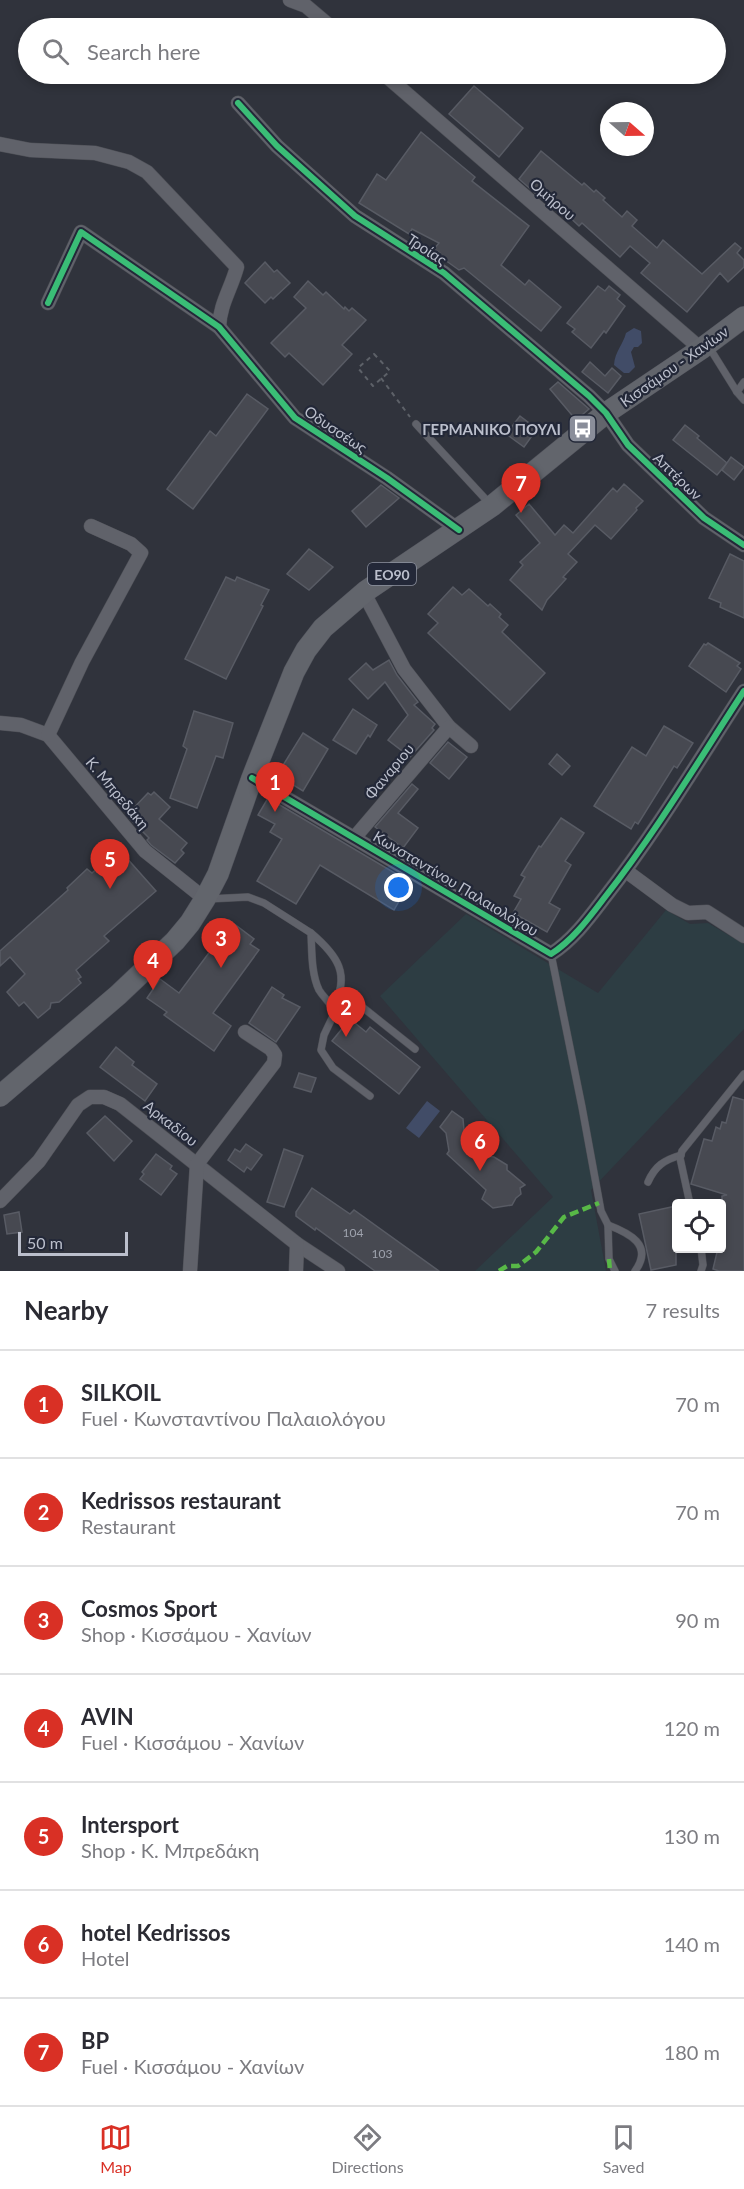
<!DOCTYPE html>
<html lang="en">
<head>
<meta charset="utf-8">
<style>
  body { margin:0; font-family:Lato,sans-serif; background:#f2f2f3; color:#2b2b33 }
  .controls { position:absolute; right:18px; bottom:18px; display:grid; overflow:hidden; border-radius:6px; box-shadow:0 3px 9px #0003 }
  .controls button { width:54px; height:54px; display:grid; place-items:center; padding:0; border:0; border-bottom:2px solid #e1e1e2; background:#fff; color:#2b2b33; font:30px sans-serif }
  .compass { position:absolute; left:600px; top:102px; width:54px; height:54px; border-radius:50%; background:#fff; box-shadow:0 3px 9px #0003; rotate:110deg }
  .scale { position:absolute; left:18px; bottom:15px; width:110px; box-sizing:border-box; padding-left:6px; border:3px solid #bbbfcc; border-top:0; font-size:16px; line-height:21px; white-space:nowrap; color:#bbbfcc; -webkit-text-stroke:4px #232838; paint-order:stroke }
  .you { position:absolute; left:399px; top:888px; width:21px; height:21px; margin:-15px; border:4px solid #fff; border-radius:50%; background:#1a73e8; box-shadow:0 0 0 9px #1a73e833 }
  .badge { display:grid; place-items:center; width:39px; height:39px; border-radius:50%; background:#d93025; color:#fff; font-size:20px; font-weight:700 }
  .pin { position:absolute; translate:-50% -50px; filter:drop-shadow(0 2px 3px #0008) }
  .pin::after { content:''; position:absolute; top:32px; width:21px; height:18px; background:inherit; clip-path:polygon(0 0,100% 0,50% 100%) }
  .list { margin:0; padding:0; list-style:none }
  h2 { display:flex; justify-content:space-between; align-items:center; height:78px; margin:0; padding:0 24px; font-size:26px }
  h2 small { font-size:20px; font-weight:400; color:#7c7c81 }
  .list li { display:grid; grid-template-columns:39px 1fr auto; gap:18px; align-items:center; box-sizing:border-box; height:108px; padding:0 24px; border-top:2px solid #e1e1e2 }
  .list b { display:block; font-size:22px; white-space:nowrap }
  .list p { margin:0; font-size:20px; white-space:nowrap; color:#7c7c81 }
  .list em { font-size:20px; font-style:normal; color:#7c7c81 }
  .icon { flex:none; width:33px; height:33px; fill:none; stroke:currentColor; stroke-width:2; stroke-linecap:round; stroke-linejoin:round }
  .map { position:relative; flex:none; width:744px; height:1271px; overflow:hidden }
  .search { position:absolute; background:#fff; box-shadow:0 3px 9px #0003; left:18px; right:18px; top:18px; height:66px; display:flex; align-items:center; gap:15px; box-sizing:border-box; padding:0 21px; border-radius:33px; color:#7c7c81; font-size:22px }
  .sheet { height:834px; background:#fff }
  nav { display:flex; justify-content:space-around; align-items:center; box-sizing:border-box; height:84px; border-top:2px solid #e1e1e2; background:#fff; font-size:16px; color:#7c7c81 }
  nav a { display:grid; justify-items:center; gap:3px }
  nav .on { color:#d93025 }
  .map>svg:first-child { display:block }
  .green { fill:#2d3d43 }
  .water { fill:#414c67 }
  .building { fill:#474951; stroke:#585b64; stroke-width:1.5 }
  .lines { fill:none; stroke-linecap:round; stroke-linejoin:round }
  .lane-casing { stroke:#4c4e55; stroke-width:8 }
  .street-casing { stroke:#4c4e55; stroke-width:15 }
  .primary-casing { stroke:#4e5059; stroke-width:22 }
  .path { stroke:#5d6168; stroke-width:2; stroke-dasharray:4.5 4.5; stroke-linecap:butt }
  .lane { stroke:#60626a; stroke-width:7 }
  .street { stroke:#60626a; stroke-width:14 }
  .primary { stroke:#62656c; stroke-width:21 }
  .quiet { stroke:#58b947; stroke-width:4.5; stroke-dasharray:9 4.5; stroke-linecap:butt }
  .cycleway-casing { stroke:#232838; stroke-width:10 }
  .cycleway { stroke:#3abd76; stroke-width:6 }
  .labels { text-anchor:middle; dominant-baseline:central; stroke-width:4.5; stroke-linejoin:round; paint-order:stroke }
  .number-label { font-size:12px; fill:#9ea2ad }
  .shield { fill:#232838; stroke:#8d92a0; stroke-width:1.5 }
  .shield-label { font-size:14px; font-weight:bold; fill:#bbbfcc }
  .street-label { font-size:15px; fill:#bbbfcc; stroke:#232838 }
  .poi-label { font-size:15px; font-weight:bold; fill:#bbbfcc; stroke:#232838; text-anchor:end }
</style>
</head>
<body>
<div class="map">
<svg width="744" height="1271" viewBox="0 0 744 1271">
  <rect width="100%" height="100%" fill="#30333c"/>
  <!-- green -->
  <polygon class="green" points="666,910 690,924 708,923 744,944 744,1029 591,1190 606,1271 475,1271 553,1197 380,996 466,914 598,993"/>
  <!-- water -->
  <g class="water">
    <path d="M634 328 641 331 642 343 638 347H634L631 352 635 367 629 373H624L614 365C615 351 623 345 626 333Z"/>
    <polygon points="427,1101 440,1111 419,1138 406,1128"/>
  </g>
  <!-- building -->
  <g class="building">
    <polygon points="474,86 523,128 499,157 449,114"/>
    <polygon points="421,132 475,177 472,181 529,226 501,265 525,285 529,280 561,307 541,331 464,268 459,270 438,255 440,253 434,249 439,243 412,229 409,234 359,203 377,174 386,180"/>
    <polygon points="541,151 582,185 584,183 594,192 596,190 605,198 603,200 622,217 627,211 637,220 632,226 657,248 663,240 702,274 735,243 741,248 737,253 744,260 744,267 728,282 720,273 687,312 641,273 650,263 630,246 620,257 582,223 579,226 547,196 543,200 519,179"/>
    <polygon points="265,262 274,272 277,270 290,283 273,299 271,297 265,303 245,283"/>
    <polygon points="308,281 323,295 326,292 344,309 345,307 349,311 352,308 366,320 342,345 352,354 323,385 289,353 285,357 271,343 306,308 294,297"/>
    <polygon points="598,286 605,291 609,286 620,295 617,299 625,306 606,333 604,331 591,348 572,332 575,329 567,323"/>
    <polygon points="590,362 605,376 612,368 621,376 608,393 582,372"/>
    <polygon points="558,382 589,409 576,420 550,389"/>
    <polygon points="247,394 268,409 193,509 167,489 210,431 216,436"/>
    <polygon points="520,416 537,429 524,447 506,434"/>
    <polygon points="685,425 699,436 697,438 727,463 717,475 673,440"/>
    <polygon points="731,457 744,467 734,480 722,470"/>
    <polygon points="624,484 643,501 636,508 637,510 611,539 595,525 568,554 577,562 563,577 566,579 547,600 542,610 510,580 523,565 520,562 540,543 516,515 529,504 555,535 564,525 573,533 613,488 617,492"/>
    <polygon points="381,485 399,498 366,527 352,511"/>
    <polygon points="309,549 333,567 309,590 287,574"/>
    <polygon points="730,554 744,561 744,618 720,607 721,603 709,598"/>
    <polygon points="226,577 235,581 237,577 269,590 261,605 263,606 226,679 185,659"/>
    <polygon points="453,587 462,595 469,589 488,606 490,604 501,614 499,617 508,625 502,632 545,673 510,710 428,633 438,623 428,614"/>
    <polygon points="708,643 740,663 737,666 741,669 726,692 689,666 704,644 706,645"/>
    <polygon points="389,660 397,675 418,702 414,705 435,724 432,728 434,730 410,757 388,740 408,715 385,682 368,699 349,679 366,663 373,670"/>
    <polygon points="353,709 377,725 370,737 368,735 356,754 333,740"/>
    <polygon points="194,711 233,723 223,758 216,756 197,808 170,798 187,749 183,746"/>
    <polygon points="664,726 693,743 677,768 674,766 638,824 635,822 631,829 594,806 632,747 646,756"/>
    <polygon points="303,733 328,749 303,791 277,775"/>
    <polygon points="448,742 467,757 449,779 430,763"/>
    <polygon points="557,754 570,766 562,775 549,764"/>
    <polygon points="412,784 418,789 398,813 418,828 403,848 375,827"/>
    <polygon points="154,792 170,807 159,819 187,843 181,850 184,853 175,863 151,845 147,840 149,838 130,819 132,816 129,813 148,793 151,795"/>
    <polygon points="268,798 410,882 394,910 320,865 296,904 257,881 282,839 270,832 275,824 258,815"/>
    <polygon points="561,818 584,833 565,861 571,865 549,903 560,909 547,932 513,913 521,899 514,896 525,877 521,875 539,846 541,847"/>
    <polygon points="114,854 124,855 156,891 104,936 109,941 76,970 81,977 78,979 81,983 59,1002 51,1003 50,1008 38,1018 24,1002 19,1006 7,992 25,974 10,957 0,966 0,951 68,890 67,888 87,869 92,873"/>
    <polygon points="229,920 254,939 250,944 259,950 213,1013 231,1026 214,1051 164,1015 167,1012 147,998 160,979 179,993 223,934 221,931"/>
    <polygon points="272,987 284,995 282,998 300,1007 276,1042 249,1023"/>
    <polygon points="350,1019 366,1032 370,1027 420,1067 399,1094 332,1041"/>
    <polygon points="116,1047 134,1062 132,1065 157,1084 145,1101 100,1067"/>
    <polygon points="299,1073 316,1078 311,1092 294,1087"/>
    <polygon points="733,1097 744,1100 744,1271 719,1271 713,1269 718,1248 722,1248 722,1196 727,1195 691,1184 704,1139 712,1141 716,1127 720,1129 722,1122 726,1123"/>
    <polygon points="452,1111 463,1119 464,1130 476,1144 484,1140 485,1146 489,1149 485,1156 494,1157 507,1165 507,1170 525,1185 520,1188 521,1194 516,1198 512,1205 493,1208 482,1199 486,1190 447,1154 449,1151 446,1133 440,1127"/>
    <polygon points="105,1116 132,1141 114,1161 87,1133"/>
    <polygon points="246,1144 262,1155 251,1170 247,1167 244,1172 228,1160 235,1149 240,1152"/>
    <polygon points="284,1149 303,1156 284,1207 267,1202"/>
    <polygon points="156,1154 172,1166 170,1169 177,1174 161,1195 140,1179 144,1174 142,1172"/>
    <polygon points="312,1188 350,1214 354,1210 439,1271 375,1271 316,1228 315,1230 296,1216 296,1212"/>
    <polygon points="676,1206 676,1265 651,1270 639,1214"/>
    <polygon points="19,1212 22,1232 7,1234 4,1215"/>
  </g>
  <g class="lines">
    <defs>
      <g id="lane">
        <polyline points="709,347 737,392 744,400"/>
        <polyline points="737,392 744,382"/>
        <polyline points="416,424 490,504"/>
        <path d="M208 899 248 897 264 903 311 933C312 951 311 973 319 990 325 1000 331 1001 334 1014L324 1035 321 1050 333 1068 370 1096"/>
        <path d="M311 933C337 955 352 975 332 1008"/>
        <polyline points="551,954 582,1107 601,1211 608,1225 609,1259 615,1271"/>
        <polyline points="341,993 361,1006 415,1049"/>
        <path d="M648 1182C655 1166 664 1160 681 1155"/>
        <polyline points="690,1204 680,1158 682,1151 744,1074"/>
        <path d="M608 1225C629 1233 654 1245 635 1271"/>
        <polyline points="701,1248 703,1265 701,1271"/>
      </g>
      <g id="street">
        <polyline points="290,0 306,6 332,28"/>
        <polyline points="384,74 701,349"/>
        <polyline points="238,103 277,146 355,216 444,273 589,396 606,413 628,445 704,518 744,545"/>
        <path d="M0 144 30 150 95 153 129 162 147 172 237 267C231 289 220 304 219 327"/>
        <polyline points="48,303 81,232 219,327 295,418 387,478 459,530"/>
        <polyline points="364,593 404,669 449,727 471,746"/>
        <polyline points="0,723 21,725 48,735 145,851 205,899"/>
        <polyline points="48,735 82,662 141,553 131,544 91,526"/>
        <path d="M252 778 551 954C573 940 589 918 605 897 656 832 699 760 744 691"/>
        <polyline points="355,837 449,727"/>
        <polyline points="626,871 672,905 688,913 707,912 744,936"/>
        <polyline points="0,1201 39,1161 78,1105 90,1097 104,1097 120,1104 297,1244 338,1271"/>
        <polyline points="190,1271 197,1164 274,1063 275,1055 271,1049 245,1032"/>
        <polyline points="296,1271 297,1244"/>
      </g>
      <polyline id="primary" points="0,1096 118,995 175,941 190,923 205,899 218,874 252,778 294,672 306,650 323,628 366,591 492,506 606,413 701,349 744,317"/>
    </defs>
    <!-- lane casing -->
    <use href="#lane" class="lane-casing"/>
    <!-- street casing -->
    <use href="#street" class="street-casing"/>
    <!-- primary casing -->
    <use href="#primary" class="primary-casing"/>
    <!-- path -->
    <g class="path">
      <polygon points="374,354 390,371 373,386 358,368"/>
      <polyline points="381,378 410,417"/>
    </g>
    <!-- lane -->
    <use href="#lane" class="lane"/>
    <!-- street -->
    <use href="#street" class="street"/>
    <!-- primary -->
    <use href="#primary" class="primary"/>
    <!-- quiet -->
    <g class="quiet">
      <polyline points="609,1259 610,1271"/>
      <polyline points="499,1271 507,1266 518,1266 536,1252 564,1217 599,1203"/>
    </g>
    <defs>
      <g id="cycleway">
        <polyline points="238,103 277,146 355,216 444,273 589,396 606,413 628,445 704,518 744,545"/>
        <polyline points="48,303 81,232 219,327 295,418 387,478 459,530"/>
        <path d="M252 778 551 954C573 940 589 918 605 897 656 832 699 760 744 691"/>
      </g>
    </defs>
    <!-- cycleway casing -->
    <use href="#cycleway" class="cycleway-casing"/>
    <!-- cycleway -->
    <use href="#cycleway" class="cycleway"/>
  </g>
  <!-- icons -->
  <defs>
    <symbol id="bus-square" viewBox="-11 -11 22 22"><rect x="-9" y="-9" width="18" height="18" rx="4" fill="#8a8e9a" stroke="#232838"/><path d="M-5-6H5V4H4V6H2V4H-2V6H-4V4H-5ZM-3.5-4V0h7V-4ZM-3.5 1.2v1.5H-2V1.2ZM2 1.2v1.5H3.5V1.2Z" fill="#fff"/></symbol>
  </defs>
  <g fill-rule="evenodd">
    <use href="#bus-square" x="566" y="412" width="33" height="33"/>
  </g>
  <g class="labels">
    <!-- number labels -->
    <g class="number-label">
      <text x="353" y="1232">104</text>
      <text x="382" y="1253">103</text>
    </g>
    <!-- shield labels -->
    <rect class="shield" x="368" y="563" width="48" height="22" rx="4.5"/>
    <g class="shield-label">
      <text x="392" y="574">ΕΟ90</text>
    </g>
    <!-- street labels -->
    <g class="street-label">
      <text transform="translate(553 199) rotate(41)">Ομήρου</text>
      <text transform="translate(427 249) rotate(33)">Τροίας</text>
      <text transform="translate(674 366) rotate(-35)">Κισσάμου - Χανίων</text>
      <text transform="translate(336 429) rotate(34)">Οδυσσέως</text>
      <text transform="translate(678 476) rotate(44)">Απτέρων</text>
      <text transform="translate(389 771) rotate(-50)">Φαναριου</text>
      <text transform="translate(118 793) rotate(50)">Κ. Μπρεδάκη</text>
      <text transform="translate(456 883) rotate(31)">Κωνσταντίνου Παλαιολόγου</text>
      <text transform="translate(171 1123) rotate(38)">Αρκαδίου</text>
    </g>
    <!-- poi labels -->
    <g class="poi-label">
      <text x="561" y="429">ΓΕΡΜΑΝΙΚΟ ΠΟΥΛΙ</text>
    </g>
  </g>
</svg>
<div class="controls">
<button><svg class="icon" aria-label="locate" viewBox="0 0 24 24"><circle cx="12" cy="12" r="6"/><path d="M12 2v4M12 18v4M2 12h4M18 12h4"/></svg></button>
</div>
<svg class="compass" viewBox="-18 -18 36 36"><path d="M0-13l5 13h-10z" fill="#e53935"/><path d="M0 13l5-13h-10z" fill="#7c7c81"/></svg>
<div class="scale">50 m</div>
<div class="you"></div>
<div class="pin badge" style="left:275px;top:812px">1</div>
<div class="pin badge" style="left:346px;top:1037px">2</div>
<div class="pin badge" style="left:221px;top:968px">3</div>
<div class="pin badge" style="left:153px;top:990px">4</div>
<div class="pin badge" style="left:110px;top:889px">5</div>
<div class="pin badge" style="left:480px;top:1171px">6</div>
<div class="pin badge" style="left:521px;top:513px">7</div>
<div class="search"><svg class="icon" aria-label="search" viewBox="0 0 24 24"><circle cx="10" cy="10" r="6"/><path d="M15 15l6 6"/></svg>Search here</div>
</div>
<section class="sheet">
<h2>Nearby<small>7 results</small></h2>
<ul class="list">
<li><span class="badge">1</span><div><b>SILKOIL</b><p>Fuel · Κωνσταντίνου Παλαιολόγου</p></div><em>70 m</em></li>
<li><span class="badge">2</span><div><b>Kedrissos restaurant</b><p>Restaurant</p></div><em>70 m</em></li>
<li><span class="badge">3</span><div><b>Cosmos Sport</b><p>Shop · Κισσάμου - Χανίων</p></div><em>90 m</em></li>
<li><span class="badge">4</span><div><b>AVIN</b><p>Fuel · Κισσάμου - Χανίων</p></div><em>120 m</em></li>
<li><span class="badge">5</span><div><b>Intersport</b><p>Shop · Κ. Μπρεδάκη</p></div><em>130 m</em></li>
<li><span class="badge">6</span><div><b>hotel Kedrissos</b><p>Hotel</p></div><em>140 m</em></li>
<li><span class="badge">7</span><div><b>BP</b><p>Fuel · Κισσάμου - Χανίων</p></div><em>180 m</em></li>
</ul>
</section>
<nav>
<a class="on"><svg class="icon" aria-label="map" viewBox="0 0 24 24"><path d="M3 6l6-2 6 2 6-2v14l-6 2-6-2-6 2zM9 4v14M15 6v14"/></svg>Map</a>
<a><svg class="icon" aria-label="directions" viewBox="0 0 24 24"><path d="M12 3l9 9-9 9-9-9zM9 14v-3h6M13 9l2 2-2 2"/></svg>Directions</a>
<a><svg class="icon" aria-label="saved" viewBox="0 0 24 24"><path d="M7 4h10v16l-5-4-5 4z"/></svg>Saved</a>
</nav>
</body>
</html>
